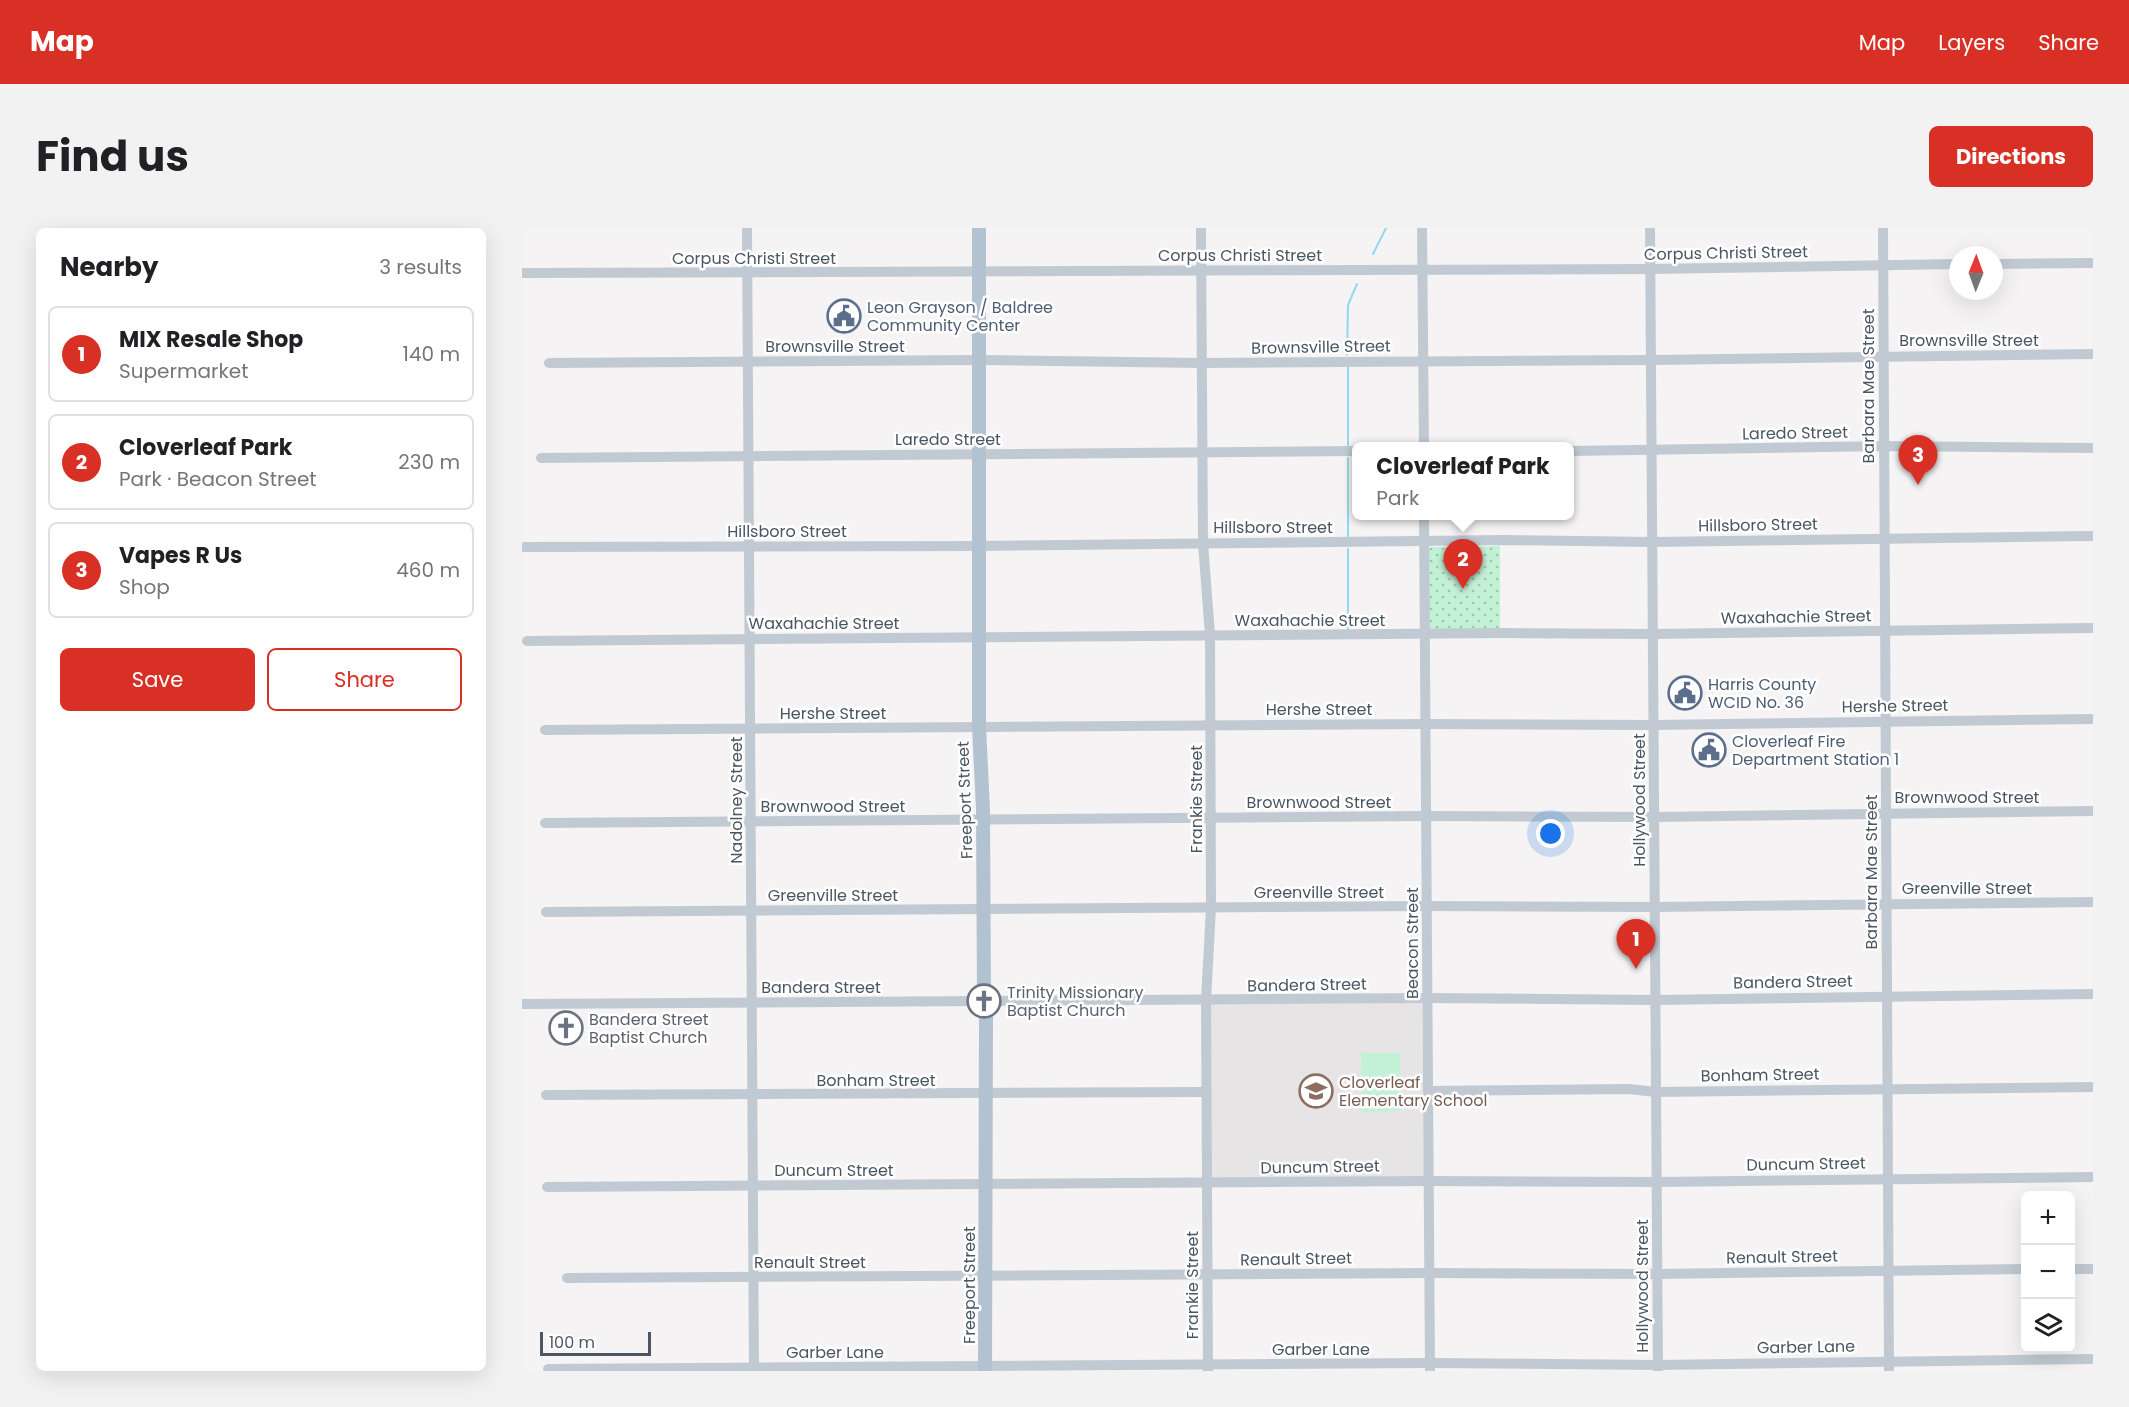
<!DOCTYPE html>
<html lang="en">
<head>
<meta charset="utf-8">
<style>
  body { margin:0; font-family:Poppins,sans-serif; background:#f2f2f2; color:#202124 }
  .controls { position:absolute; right:18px; bottom:18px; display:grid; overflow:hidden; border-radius:9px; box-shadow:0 6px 24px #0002 }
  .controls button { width:54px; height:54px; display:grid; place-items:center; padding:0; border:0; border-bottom:2px solid #e0e0e0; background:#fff; color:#202124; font:30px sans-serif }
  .compass { position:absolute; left:1427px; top:18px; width:54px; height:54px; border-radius:50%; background:#fff; box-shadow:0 6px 24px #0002; rotate:1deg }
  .scale { position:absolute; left:18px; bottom:15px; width:111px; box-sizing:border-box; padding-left:6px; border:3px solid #4a5661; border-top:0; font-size:16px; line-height:21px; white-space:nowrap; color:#4a5661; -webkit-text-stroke:4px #fff; paint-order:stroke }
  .you { position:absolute; left:1029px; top:606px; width:21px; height:21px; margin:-15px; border:4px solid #fff; border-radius:50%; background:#1a73e8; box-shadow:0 0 0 9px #1a73e833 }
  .badge { display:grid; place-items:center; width:39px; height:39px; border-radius:50%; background:#d93025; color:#fff; font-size:20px; font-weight:700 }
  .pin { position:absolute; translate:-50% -50px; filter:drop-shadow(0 2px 3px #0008) }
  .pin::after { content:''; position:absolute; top:32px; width:21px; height:18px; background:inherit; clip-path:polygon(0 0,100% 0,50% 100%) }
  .popup { position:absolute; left:830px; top:214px; width:222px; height:78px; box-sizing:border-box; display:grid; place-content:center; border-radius:9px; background:#fff; filter:drop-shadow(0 2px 4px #0005); font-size:20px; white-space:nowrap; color:#757577 }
  .popup b { font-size:22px; color:#202124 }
  .popup::after { content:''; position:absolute; left:50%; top:100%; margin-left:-12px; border:12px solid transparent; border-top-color:#fff }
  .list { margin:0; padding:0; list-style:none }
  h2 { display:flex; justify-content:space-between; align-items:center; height:78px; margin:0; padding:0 24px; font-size:26px }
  h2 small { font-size:20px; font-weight:400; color:#757577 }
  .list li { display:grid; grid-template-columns:39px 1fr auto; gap:18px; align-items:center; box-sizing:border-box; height:96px; margin:0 12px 12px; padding:0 12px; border:2px solid #e0e0e0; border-radius:9px }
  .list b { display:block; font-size:22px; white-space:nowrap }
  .list p { margin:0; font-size:20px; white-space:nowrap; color:#757577 }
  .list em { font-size:20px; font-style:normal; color:#757577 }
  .actions { display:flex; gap:12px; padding:18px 24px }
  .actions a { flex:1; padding:14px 0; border:2px solid #d93025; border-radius:9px; text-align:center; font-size:21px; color:#d93025 }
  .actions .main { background:#d93025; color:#fff }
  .icon { flex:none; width:33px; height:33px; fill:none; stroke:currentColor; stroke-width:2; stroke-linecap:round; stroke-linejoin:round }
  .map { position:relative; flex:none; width:1571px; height:1143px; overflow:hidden; border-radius:9px }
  header { display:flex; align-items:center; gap:36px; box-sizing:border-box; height:84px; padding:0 30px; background:#d93025; color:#fff }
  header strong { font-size:28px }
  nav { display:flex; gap:33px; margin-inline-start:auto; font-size:21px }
  .intro { display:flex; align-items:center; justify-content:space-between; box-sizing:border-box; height:144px; padding:0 36px }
  h1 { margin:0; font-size:42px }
  .button { padding:15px 27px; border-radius:9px; background:#d93025; color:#fff; font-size:21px; font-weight:700 }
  main { display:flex; gap:36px; padding:0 36px }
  aside { flex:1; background:#fff; border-radius:9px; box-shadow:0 6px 24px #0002 }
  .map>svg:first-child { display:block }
  .education { fill:#e6e4e5 }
  .green { fill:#c3f1d5 }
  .park { fill:url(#park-dots) }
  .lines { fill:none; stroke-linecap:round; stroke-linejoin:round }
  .stream { stroke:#90daee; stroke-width:2 }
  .minor { stroke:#c1cad2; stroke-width:10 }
  .major { stroke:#b3c2d1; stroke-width:14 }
  .labels { text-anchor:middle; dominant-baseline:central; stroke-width:5; stroke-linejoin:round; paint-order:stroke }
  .street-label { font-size:16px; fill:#4a5661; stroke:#fff }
  .service-label { font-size:16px; fill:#4e5e75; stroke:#fff; text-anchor:start }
  .worship-label { font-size:16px; fill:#5b616d; stroke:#fff; text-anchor:start }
  .education-label { font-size:16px; fill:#785e54; stroke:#fff; text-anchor:start }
</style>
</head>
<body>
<header>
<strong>Map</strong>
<nav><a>Map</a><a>Layers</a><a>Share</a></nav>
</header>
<div class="intro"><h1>Find us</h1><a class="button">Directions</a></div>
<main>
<aside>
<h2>Nearby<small>3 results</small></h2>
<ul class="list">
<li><span class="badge">1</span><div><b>MIX Resale Shop</b><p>Supermarket</p></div><em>140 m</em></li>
<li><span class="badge">2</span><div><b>Cloverleaf Park</b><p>Park · Beacon Street</p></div><em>230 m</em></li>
<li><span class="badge">3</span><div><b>Vapes R Us</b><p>Shop</p></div><em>460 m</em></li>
</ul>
<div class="actions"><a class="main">Save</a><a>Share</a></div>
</aside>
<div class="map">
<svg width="1571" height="1143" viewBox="0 0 1571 1143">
  <defs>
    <pattern id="park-dots" width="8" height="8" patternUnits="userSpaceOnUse" patternTransform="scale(1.5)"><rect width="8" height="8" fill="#c3f1d5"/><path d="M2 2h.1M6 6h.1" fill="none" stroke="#a0c6b0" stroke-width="1.8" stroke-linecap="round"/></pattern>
  </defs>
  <rect width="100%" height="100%" fill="#f5f3f3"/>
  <!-- education -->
  <polygon class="education" points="900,775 902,950 687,952 687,776"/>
  <!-- green -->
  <polygon class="green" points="839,825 878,825 878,883 840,884"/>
  <!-- park -->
  <polygon class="park" points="978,318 978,402 905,401 904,322 909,319"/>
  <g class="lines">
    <!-- stream -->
    <g class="stream">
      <polyline points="851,26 864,0"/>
      <polyline points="825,127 826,77 835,56"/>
      <polyline points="826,139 826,217"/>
      <polyline points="826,309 826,230"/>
      <polyline points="826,321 826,402"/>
    </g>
    <!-- minor -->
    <g class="minor">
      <polyline points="225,0 232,1143"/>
      <polyline points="679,0 681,315 688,407 689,680 684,772 686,1142"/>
      <polyline points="900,0 902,218"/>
      <polyline points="1128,0 1136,1143"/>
      <polyline points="1361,0 1367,1143"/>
      <polyline points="1472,36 1571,35"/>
      <polyline points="0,45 1128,41 1436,36"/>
      <polyline points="27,135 458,132 681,135 1130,132 1571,126"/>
      <polyline points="1048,223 1362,218 1571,220"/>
      <polyline points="19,230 834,223"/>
      <polyline points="902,288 908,1143"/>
      <polyline points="2,319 458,318 980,312 1131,314 1571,308"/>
      <polyline points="5,413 980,405 1131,406 1571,400"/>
      <polyline points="23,502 904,496 1132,497 1571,491"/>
      <polyline points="23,595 905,588 1132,589 1571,583"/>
      <polyline points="24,684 905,678 1133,679 1571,674"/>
      <polyline points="0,776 906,770 1134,772 1571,766"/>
      <polyline points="906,863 1107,861 1134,864 1571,859"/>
      <polyline points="24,867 684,864"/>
      <polyline points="25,959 907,953 1135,954 1571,949"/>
      <polyline points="1548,1041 1571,1041"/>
      <polyline points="45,1050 908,1045 1135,1046 1504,1041"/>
      <polyline points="26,1141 908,1135 1136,1137 1571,1131"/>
    </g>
    <!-- major -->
    <polyline class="major" points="457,0 457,499 461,581 462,773 464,789 463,1143"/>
  </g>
  <!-- icons -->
  <defs>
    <symbol id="civic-ring" viewBox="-11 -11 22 22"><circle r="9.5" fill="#fff" stroke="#5c6f8a" stroke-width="1.5"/><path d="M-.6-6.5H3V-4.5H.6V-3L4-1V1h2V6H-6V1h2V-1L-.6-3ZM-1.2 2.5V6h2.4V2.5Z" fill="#5c6f8a"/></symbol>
    <symbol id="church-ring" viewBox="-11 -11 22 22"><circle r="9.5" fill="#fff" stroke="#6b7280" stroke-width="1.5"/><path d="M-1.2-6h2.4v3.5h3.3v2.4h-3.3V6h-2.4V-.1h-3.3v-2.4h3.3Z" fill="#6b7280"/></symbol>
    <symbol id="school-ring" viewBox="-11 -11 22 22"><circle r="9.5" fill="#fff" stroke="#8d6e63" stroke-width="1.5"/><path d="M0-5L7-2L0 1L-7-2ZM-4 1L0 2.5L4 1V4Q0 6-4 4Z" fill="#8d6e63"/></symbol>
  </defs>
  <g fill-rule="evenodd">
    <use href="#civic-ring" x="303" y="69" width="38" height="38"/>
    <use href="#civic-ring" x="1144" y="446" width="38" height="38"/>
    <use href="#civic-ring" x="1168" y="503" width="38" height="38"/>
    <use href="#church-ring" x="443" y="754" width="38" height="38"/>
    <use href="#church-ring" x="25" y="781" width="38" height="38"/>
    <use href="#school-ring" x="775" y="844" width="38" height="38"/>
  </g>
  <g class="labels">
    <!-- street labels -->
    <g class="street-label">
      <text transform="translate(1204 25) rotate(-1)">Corpus Christi Street</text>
      <text x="718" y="27">Corpus Christi Street</text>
      <text x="232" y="30">Corpus Christi Street</text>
      <text x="1447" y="112">Brownsville Street</text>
      <text x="313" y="118">Brownsville Street</text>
      <text transform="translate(799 119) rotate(-1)">Brownsville Street</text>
      <text transform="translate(1346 158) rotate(-90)">Barbara Mae Street</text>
      <text transform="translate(1273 205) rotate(-1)">Laredo Street</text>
      <text x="426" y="211">Laredo Street</text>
      <text transform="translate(1236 297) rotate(-1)">Hillsboro Street</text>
      <text x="751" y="299">Hillsboro Street</text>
      <text x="265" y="303">Hillsboro Street</text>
      <text transform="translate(1274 389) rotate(-1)">Waxahachie Street</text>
      <text x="788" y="392">Waxahachie Street</text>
      <text x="302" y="395">Waxahachie Street</text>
      <text transform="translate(1373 478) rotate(-1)">Hershe Street</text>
      <text x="797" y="481">Hershe Street</text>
      <text x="311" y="485">Hershe Street</text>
      <text x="1445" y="569">Brownwood Street</text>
      <text transform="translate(674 571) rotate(-90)">Frankie Street</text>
      <text transform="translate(214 572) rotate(-90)">Nadolney Street</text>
      <text transform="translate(443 572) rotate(-92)">Freeport Street</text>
      <text transform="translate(1117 572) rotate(-90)">Hollywood Street</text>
      <text x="797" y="574">Brownwood Street</text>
      <text x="311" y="578">Brownwood Street</text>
      <text transform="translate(1349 644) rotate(-90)">Barbara Mae Street</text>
      <text x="1445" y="660">Greenville Street</text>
      <text x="797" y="664">Greenville Street</text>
      <text x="311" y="667">Greenville Street</text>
      <text transform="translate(890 715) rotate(-90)">Beacon Street</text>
      <text transform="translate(1271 754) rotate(-1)">Bandera Street</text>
      <text transform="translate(785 757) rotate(-1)">Bandera Street</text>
      <text x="299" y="759">Bandera Street</text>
      <text transform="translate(1238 847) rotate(-1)">Bonham Street</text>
      <text x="354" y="852">Bonham Street</text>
      <text transform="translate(1284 936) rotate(-1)">Duncum Street</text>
      <text transform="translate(798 939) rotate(-1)">Duncum Street</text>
      <text x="312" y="942">Duncum Street</text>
      <text transform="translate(1260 1029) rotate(-1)">Renault Street</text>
      <text transform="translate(774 1031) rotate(-1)">Renault Street</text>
      <text x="288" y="1034">Renault Street</text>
      <text transform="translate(447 1057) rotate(-90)">Freeport Street</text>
      <text transform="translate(670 1057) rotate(-90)">Frankie Street</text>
      <text transform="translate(1120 1058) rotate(-90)">Hollywood Street</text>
      <text transform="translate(1284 1119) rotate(-1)">Garber Lane</text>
      <text x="799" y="1121">Garber Lane</text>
      <text x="313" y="1124">Garber Lane</text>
    </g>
    <!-- service labels -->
    <g class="service-label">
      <text x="345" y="79">Leon Grayson / Baldree<tspan x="345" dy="18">Community Center</tspan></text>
      <text x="1186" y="456">Harris County<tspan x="1186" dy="18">WCID No. 36</tspan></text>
      <text x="1210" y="513">Cloverleaf Fire<tspan x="1210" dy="18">Department Station 1</tspan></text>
    </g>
    <!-- worship labels -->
    <g class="worship-label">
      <text x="485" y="764">Trinity Missionary<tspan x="485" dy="18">Baptist Church</tspan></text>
      <text x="67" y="791">Bandera Street<tspan x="67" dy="18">Baptist Church</tspan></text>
    </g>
    <!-- education labels -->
    <g class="education-label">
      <text x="817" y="854">Cloverleaf<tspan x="817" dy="18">Elementary School</tspan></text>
    </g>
  </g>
</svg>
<div class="controls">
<button>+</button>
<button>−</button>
<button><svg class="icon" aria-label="layers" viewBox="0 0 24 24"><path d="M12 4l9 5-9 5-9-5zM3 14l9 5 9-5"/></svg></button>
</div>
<svg class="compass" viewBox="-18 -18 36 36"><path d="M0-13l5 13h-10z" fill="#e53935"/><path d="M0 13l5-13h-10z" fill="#757577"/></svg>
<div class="scale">100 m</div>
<div class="you"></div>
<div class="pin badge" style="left:1114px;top:741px">1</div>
<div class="pin badge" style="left:941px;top:361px">2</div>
<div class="popup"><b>Cloverleaf Park</b>Park</div>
<div class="pin badge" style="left:1396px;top:257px">3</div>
</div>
</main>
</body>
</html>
